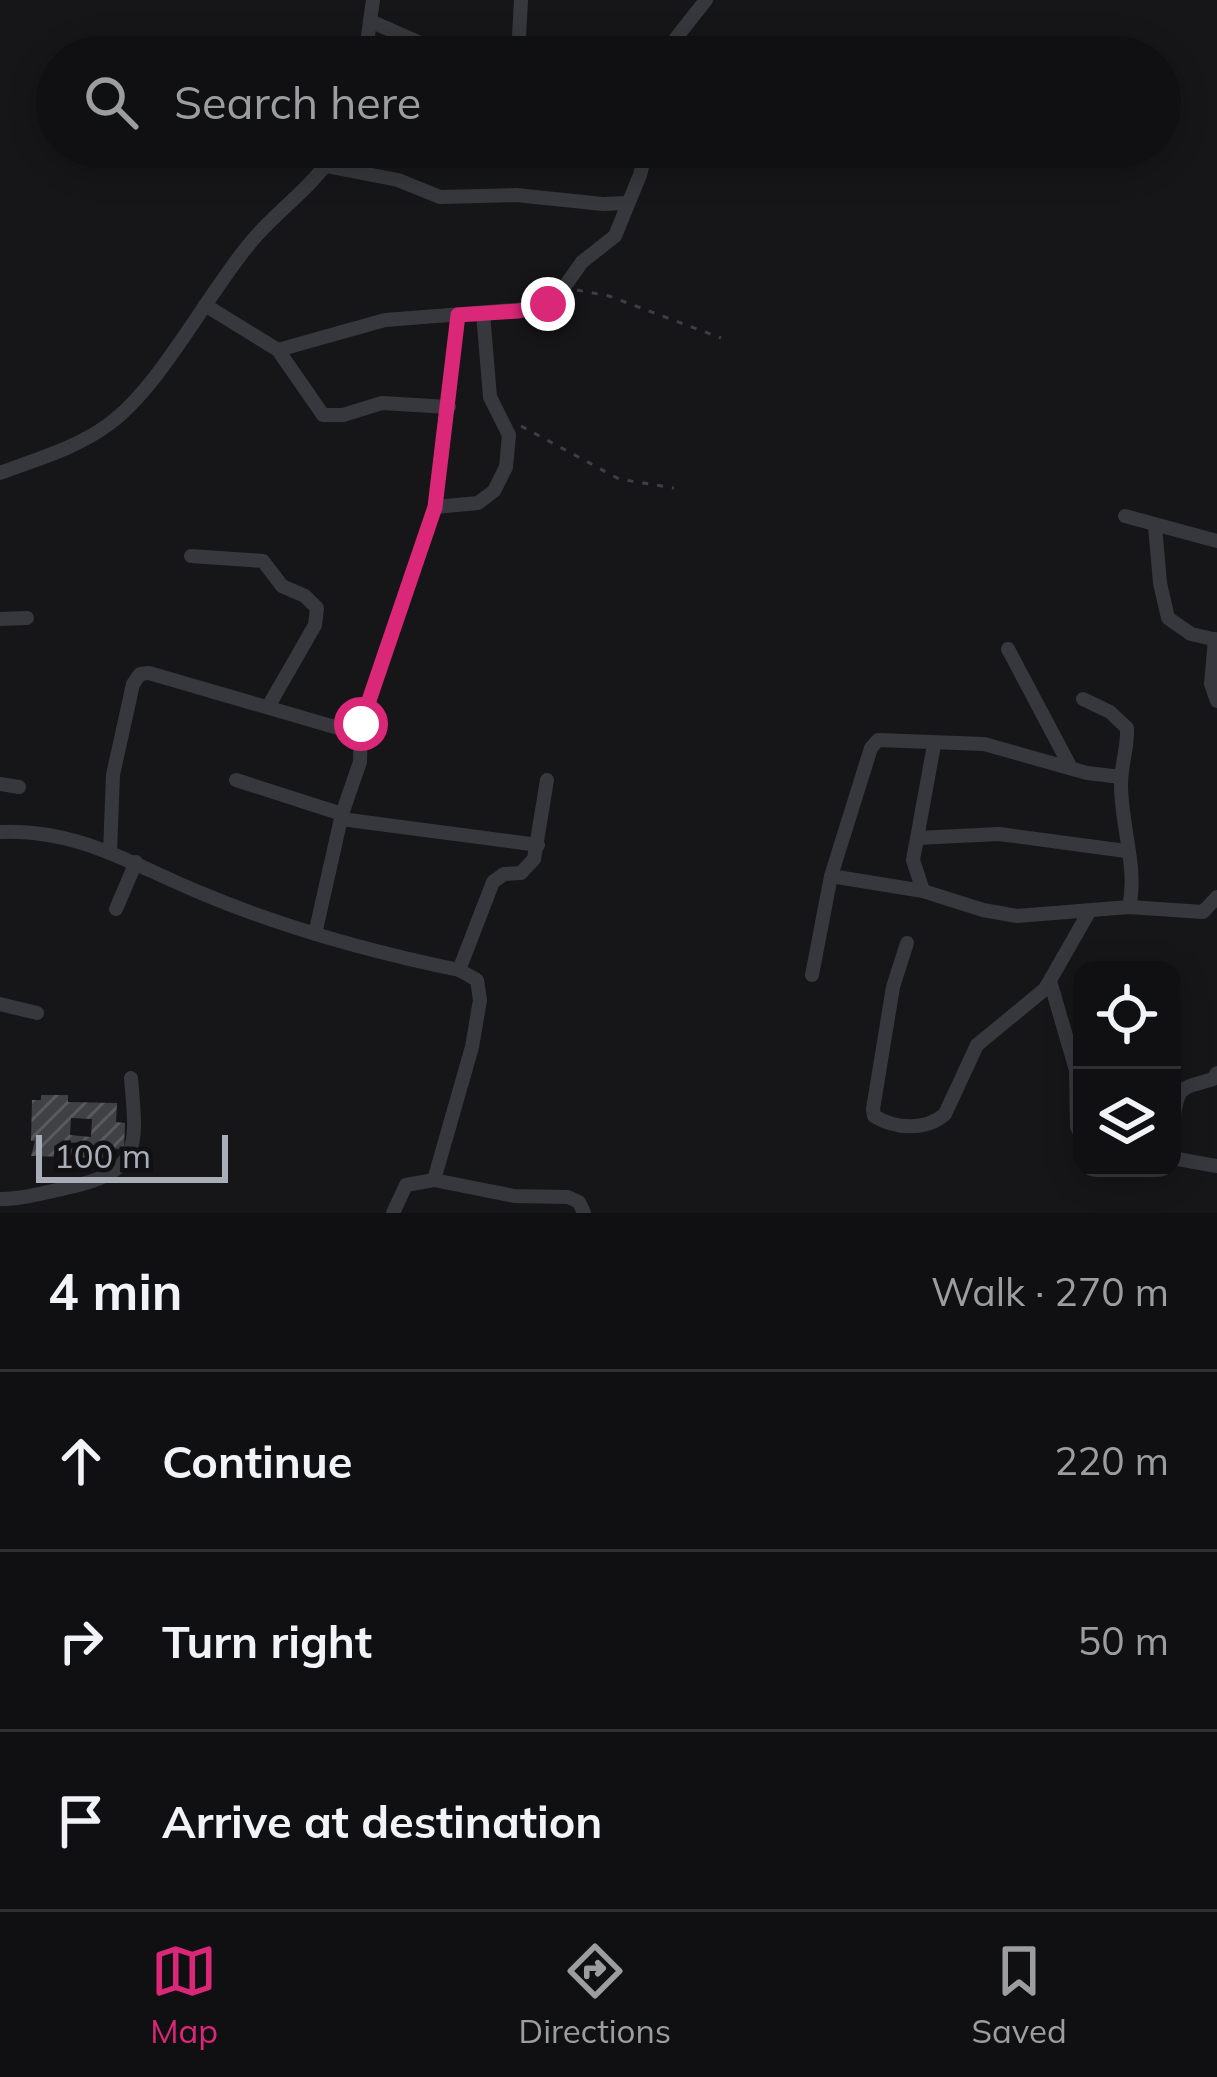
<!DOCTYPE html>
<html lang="en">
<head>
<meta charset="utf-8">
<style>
  body { margin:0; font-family:Mulish,sans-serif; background:#19191b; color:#f1f3f6 }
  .controls { position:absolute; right:36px; bottom:36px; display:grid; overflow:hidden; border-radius:24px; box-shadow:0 6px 30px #0003 }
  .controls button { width:108px; height:108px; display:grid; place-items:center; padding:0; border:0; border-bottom:3px solid #303032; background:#101012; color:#f1f3f6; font:60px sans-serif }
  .scale { position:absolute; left:36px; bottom:30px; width:192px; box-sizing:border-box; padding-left:12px; border:6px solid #a8adb8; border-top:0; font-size:33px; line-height:42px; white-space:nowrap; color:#a8adb8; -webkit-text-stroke:9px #111113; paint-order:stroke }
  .stop { position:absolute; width:36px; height:36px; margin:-27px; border:9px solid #db2777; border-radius:50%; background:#fff }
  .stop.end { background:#db2777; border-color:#fff; box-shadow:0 3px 12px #0008 }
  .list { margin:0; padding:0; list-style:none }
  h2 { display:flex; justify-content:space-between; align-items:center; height:156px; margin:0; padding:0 48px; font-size:51px }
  h2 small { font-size:39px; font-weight:400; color:#9c9d9f }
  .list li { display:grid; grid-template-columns:78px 1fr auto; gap:36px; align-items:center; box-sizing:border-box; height:180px; padding:0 48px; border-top:3px solid #303032 }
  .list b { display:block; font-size:45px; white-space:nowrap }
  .list em { font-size:39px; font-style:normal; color:#9c9d9f }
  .icon { flex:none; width:66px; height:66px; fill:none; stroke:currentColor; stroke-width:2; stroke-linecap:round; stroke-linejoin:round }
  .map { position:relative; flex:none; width:1217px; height:1213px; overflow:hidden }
  .search { position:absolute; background:#101012; box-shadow:0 6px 30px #0003; left:36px; right:36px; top:36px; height:132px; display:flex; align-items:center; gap:30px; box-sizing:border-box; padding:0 42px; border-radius:66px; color:#9c9d9f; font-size:45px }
  .sheet { height:696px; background:#101012 }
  nav { display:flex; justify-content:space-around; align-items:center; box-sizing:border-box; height:168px; border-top:3px solid #303032; background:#101012; font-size:33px; color:#9c9d9f }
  nav a { display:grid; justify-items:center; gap:6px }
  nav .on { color:#db2777 }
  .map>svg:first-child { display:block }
  .building { fill:url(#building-hatch); fill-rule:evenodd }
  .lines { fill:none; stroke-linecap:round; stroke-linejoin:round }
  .path { stroke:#3d3f44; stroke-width:3; stroke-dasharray:6 9; stroke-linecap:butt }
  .street { stroke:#37383d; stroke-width:14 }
  .route { stroke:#db2777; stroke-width:15 }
</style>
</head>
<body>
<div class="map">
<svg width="1217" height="1213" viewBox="0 0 1217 1213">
  <defs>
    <pattern id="building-hatch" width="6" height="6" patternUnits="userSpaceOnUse" patternTransform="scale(3)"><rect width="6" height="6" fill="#404145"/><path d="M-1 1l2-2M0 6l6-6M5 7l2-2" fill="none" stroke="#595a5e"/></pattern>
  </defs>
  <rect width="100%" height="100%" fill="#161618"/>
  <!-- building -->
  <path class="building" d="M41 1095H68V1102L117 1103 116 1122 125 1123 124 1149 103 1148V1158L31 1156 35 1141H31L32 1100H41ZM71 1118 92 1119 91 1137 70 1135Z"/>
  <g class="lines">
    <!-- path -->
    <g class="path">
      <polyline points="577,290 609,296 721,338"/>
      <polyline points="521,426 619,479 674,488"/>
    </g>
    <!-- street -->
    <g class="street">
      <polyline points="370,21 452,57"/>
      <polyline points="518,55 521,0"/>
      <polyline points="365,57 373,0"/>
      <polyline points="484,57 499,53 524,57"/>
      <polyline points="667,57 676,38 706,0"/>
      <polyline points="326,166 398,180 440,197 516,195 603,204 627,203"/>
      <polyline points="205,305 278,350 385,320 540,308 556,299 582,262 615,236 640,175 647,147"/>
      <polyline points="278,350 323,415 343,415 382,403 449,407"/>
      <path d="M0 473C37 459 77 448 109 424 161 386 207 294 251 242 278 209 317 185 337 147"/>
      <polyline points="435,507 478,503 494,491 506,467 509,435 490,397 483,313"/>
      <polyline points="1125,516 1217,541"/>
      <polyline points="1155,526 1160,583 1168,618 1191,634 1217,640"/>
      <polyline points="191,556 263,561 282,586 305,596 317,608 315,625 268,707"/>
      <polyline points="0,619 27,618"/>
      <polyline points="1215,639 1211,684 1217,701"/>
      <polyline points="1008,649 1071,768"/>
      <path d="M1083 699 1110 712 1127 728C1128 747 1121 765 1121 784 1121 827 1138 868 1129 907"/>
      <polyline points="236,780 342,814"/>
      <polyline points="0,784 19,787"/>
      <polyline points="341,819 538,845"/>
      <path d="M0 832C77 828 133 865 201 893 284 928 371 952 459 970L477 980 480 1000 472 1047 434 1180"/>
      <polyline points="917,838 999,834 1126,851"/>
      <polyline points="110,852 113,775 133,684 140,674 149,673 345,730 361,724 435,507 458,315"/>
      <polyline points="831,876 923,891 983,910 1017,916 1129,907 1203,912 1217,897"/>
      <polyline points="923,891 913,860 934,745"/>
      <polyline points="116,909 136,862"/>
      <polyline points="315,934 342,814 360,762 361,724"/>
      <path d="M907 943 893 987 873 1109 874 1116C895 1129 926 1131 945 1114L977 1045 1045 989 1089 912"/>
      <polyline points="459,970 493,882 504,874 521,873 534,859 547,780"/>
      <polyline points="812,975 831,876 871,748 878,740 984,744 1087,773 1121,777"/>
      <polyline points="1050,981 1076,1070 1077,1127 1082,1136"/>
      <polyline points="0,1004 37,1013"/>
      <path d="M1172 1125C1179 1085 1177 1090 1213 1079L1217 1073"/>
      <polyline points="1172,1158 1217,1166"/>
      <path d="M0 1199C22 1199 44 1193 66 1188 142 1172 137 1147 131 1078"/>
      <polyline points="393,1213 406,1185 434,1180 514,1196 568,1197 579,1202 584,1213"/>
    </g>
  </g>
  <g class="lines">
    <!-- route -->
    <polyline class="route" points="361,724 435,507 458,315 519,311 548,304"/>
  </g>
</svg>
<div class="controls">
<button><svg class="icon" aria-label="locate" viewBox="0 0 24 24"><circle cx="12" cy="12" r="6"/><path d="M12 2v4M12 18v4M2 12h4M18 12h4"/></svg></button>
<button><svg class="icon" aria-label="layers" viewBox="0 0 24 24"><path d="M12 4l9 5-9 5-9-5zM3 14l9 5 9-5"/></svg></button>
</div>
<div class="scale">100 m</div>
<div class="stop" style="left:361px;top:724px"></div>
<div class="stop end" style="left:548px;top:304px"></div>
<div class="search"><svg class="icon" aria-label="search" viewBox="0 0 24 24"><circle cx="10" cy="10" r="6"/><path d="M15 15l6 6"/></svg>Search here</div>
</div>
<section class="sheet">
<h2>4 min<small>Walk · 270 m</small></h2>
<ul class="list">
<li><svg class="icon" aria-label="ahead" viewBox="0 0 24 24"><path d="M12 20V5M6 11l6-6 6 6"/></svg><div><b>Continue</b></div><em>220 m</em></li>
<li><svg class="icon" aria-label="right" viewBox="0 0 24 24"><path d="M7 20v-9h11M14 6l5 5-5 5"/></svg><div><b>Turn right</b></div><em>50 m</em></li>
<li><svg class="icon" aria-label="arrive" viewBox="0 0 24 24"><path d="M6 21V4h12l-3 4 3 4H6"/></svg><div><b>Arrive at destination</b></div></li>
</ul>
</section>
<nav>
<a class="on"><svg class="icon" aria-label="map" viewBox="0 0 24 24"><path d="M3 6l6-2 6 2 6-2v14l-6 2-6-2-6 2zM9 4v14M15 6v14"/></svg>Map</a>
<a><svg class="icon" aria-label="directions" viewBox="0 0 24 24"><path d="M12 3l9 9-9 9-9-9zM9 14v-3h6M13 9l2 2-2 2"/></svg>Directions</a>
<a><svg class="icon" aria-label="saved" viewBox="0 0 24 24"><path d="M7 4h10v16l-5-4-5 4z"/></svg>Saved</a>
</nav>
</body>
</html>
